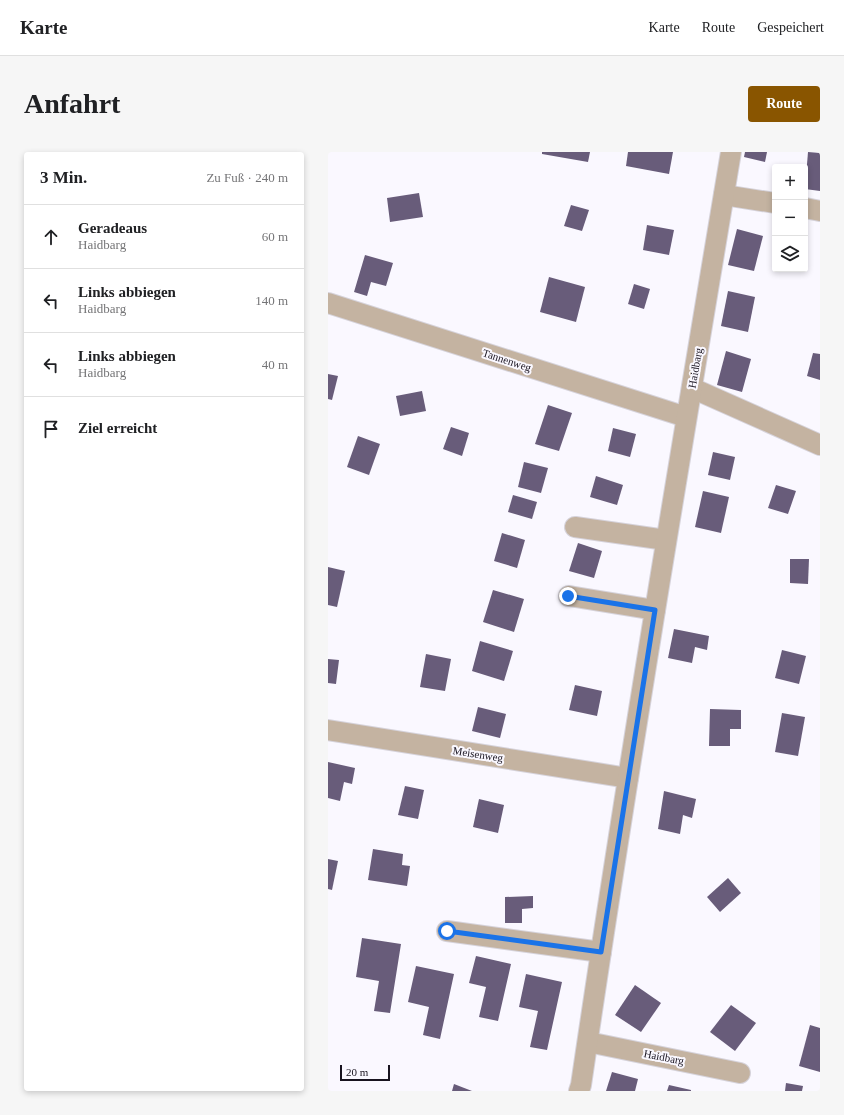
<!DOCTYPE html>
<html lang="de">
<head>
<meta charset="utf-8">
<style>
  body { margin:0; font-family:Georgia,serif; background:#f6f6f6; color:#202124 }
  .controls { position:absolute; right:12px; top:12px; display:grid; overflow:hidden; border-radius:4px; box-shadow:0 2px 6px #0003 }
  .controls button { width:36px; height:36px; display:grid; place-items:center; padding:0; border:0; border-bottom:1px solid #e0e0e0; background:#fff; color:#202124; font:20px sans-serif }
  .scale { position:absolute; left:12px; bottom:10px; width:50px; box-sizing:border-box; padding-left:4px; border:2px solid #18131f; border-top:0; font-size:11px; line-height:14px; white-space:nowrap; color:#18131f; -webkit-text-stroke:3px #faf8ff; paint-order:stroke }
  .stop { position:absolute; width:12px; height:12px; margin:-9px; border:3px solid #1a73e8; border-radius:50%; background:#fff }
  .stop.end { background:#1a73e8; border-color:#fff; box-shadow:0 1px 4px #0008 }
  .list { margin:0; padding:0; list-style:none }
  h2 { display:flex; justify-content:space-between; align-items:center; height:52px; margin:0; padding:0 16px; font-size:17px }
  h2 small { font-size:13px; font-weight:400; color:#757577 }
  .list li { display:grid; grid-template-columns:26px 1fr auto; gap:12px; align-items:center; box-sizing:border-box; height:64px; padding:0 16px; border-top:1px solid #e0e0e0 }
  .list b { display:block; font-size:15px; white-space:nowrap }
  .list p { margin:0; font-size:13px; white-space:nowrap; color:#757577 }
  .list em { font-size:13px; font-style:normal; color:#757577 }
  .icon { flex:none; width:22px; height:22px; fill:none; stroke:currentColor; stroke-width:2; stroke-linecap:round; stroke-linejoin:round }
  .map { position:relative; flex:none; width:492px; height:939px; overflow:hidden; border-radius:4px }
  header { display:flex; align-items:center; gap:24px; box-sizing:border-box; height:56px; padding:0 20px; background:#fff; border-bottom:1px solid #e0e0e0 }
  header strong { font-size:19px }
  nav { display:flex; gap:22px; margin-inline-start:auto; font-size:14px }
  .intro { display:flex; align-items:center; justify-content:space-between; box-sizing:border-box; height:96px; padding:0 24px }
  h1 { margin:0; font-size:28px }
  .button { padding:10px 18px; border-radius:4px; background:#895500; color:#fff; font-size:14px; font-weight:700 }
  main { display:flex; gap:24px; padding:0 24px }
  aside { flex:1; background:#fff; border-radius:4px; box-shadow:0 2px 6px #0003 }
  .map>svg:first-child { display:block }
  .building { fill:#685c7a }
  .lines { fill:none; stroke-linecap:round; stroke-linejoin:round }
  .street-casing { stroke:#d6d3db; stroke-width:22 }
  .street { stroke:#c4b3a1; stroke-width:20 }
  .route { stroke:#1a73e8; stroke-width:5 }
  .labels { text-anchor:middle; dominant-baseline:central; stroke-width:4; stroke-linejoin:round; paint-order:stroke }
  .street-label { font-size:11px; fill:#18131f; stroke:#faf8ff }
</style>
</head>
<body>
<header>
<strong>Karte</strong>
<nav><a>Karte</a><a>Route</a><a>Gespeichert</a></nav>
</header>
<div class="intro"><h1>Anfahrt</h1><a class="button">Route</a></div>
<main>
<aside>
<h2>3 Min.<small>Zu Fuß · 240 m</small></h2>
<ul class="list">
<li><svg class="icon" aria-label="ahead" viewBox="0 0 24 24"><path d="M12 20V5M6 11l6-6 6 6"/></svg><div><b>Geradeaus</b><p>Haidbarg</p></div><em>60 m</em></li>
<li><svg class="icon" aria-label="left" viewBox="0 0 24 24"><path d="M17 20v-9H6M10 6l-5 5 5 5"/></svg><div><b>Links abbiegen</b><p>Haidbarg</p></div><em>140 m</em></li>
<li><svg class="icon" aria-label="left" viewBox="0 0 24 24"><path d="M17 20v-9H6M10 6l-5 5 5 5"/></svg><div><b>Links abbiegen</b><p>Haidbarg</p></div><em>40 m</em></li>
<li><svg class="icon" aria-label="arrive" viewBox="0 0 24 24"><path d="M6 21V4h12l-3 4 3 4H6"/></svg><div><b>Ziel erreicht</b></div></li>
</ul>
</aside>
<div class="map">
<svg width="492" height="939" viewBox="0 0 492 939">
  <rect width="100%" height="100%" fill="#faf8ff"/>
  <!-- building -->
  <g class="building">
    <polygon points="214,0 262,0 260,10 214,2"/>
    <polygon points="300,0 345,0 341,22 298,14"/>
    <polygon points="417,0 439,0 437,10 416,5"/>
    <polygon points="480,0 492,1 492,39 477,37"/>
    <polygon points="91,41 95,65 62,70 59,46"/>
    <polygon points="243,53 261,58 254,79 236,74"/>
    <polygon points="319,73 346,78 341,103 315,98"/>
    <polygon points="409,77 435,84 426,119 400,113"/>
    <polygon points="37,103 65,111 58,134 43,130 39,144 26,140"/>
    <polygon points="221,125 257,135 248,170 212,160"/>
    <polygon points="306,132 322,137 316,157 300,152"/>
    <polygon points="400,139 427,145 420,180 393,174"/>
    <polygon points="398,199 423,207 414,240 389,233"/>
    <polygon points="485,201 492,202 492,228 479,224"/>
    <polygon points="0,222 10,224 4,248 0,247"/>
    <polygon points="94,239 98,259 72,264 68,244"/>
    <polygon points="220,253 244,261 231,299 207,292"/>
    <polygon points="123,275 141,281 134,304 115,297"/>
    <polygon points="285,276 308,282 302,305 280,299"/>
    <polygon points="30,284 52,292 41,323 19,315"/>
    <polygon points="385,300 407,305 402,328 380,323"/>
    <polygon points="196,310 220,316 213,341 190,335"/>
    <polygon points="268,324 295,333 289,353 262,345"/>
    <polygon points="448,333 468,339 460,362 440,356"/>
    <polygon points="375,339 401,345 393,381 367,375"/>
    <polygon points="185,343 209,350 204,367 180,360"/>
    <polygon points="174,381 197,388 189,416 166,409"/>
    <polygon points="250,391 274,399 266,426 241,419"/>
    <polygon points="462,407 481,407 480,432 462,431"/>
    <polygon points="0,415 17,419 9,455 0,453"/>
    <polygon points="165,438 196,447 186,480 155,470"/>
    <polygon points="346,477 381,484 379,498 367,495 364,511 340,506"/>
    <polygon points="152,489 185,499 176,529 144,519"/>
    <polygon points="454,498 478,504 471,532 447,526"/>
    <polygon points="98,502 123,507 117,539 92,535"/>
    <polygon points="0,507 11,508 8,532 0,531"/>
    <polygon points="247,533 274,539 269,564 241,558"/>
    <polygon points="150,555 178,562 172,586 144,579"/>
    <polygon points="382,557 413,558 413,577 402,577 402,594 381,594"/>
    <polygon points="454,561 477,565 470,604 447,600"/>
    <polygon points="0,610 27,616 24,632 16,630 12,649 0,646"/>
    <polygon points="77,634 96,638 90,667 70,663"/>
    <polygon points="336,639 368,647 364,666 355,663 352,682 330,677"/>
    <polygon points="151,647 176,653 170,681 145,675"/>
    <polygon points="45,697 75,702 74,713 82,714 79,734 40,728"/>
    <polygon points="0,707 10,709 4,738 0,737"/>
    <polygon points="400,726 413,741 392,760 379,745"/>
    <polygon points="205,744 205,756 194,757 194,771 177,771 177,745"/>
    <polygon points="34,786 73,792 62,861 46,859 51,829 28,825"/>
    <polygon points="148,804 183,812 170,869 151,865 158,835 141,831"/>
    <polygon points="88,814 126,822 112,887 95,883 101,855 80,850"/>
    <polygon points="198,822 234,830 219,898 202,895 210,859 191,855"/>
    <polygon points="307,833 333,851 313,880 287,863"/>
    <polygon points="403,853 428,871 407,899 382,880"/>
    <polygon points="482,873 492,876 492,920 471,914"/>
    <polygon points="284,920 310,927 307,939 278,939"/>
    <polygon points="458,931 475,934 474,939 457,939"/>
    <polygon points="126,932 144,939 124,939"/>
    <polygon points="341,933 363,938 363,939 339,939"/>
  </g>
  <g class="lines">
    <defs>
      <g id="street">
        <polyline points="396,43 447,51"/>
        <polyline points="477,56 492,59"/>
        <polyline points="0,151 358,265"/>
        <polyline points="364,236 492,293"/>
        <polyline points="247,375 338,388"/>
        <polyline points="241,444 327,458"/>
        <polyline points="0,578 300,626"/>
        <polyline points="119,779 273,800"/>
        <polyline points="260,890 412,921"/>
        <path d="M251 939 253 933C299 621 351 311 403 0"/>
      </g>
    </defs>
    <!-- street casing -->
    <use href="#street" class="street-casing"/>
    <!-- street -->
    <use href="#street" class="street"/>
  </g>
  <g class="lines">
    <!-- route -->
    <polyline class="route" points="119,779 273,800 327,458 240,444"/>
  </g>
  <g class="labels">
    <!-- street labels -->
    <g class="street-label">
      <text transform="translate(179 208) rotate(18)">Tannenweg</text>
      <text transform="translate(367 216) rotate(-80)">Haidbarg</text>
      <text transform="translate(150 602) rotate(9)">Meisenweg</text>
      <text transform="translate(336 905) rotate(11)">Haidbarg</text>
    </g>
  </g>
</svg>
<div class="controls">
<button>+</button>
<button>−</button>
<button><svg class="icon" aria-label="layers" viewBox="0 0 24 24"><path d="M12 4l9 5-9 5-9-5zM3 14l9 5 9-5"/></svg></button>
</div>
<div class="scale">20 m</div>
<div class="stop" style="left:119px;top:779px"></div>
<div class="stop end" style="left:240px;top:444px"></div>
</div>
</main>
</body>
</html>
